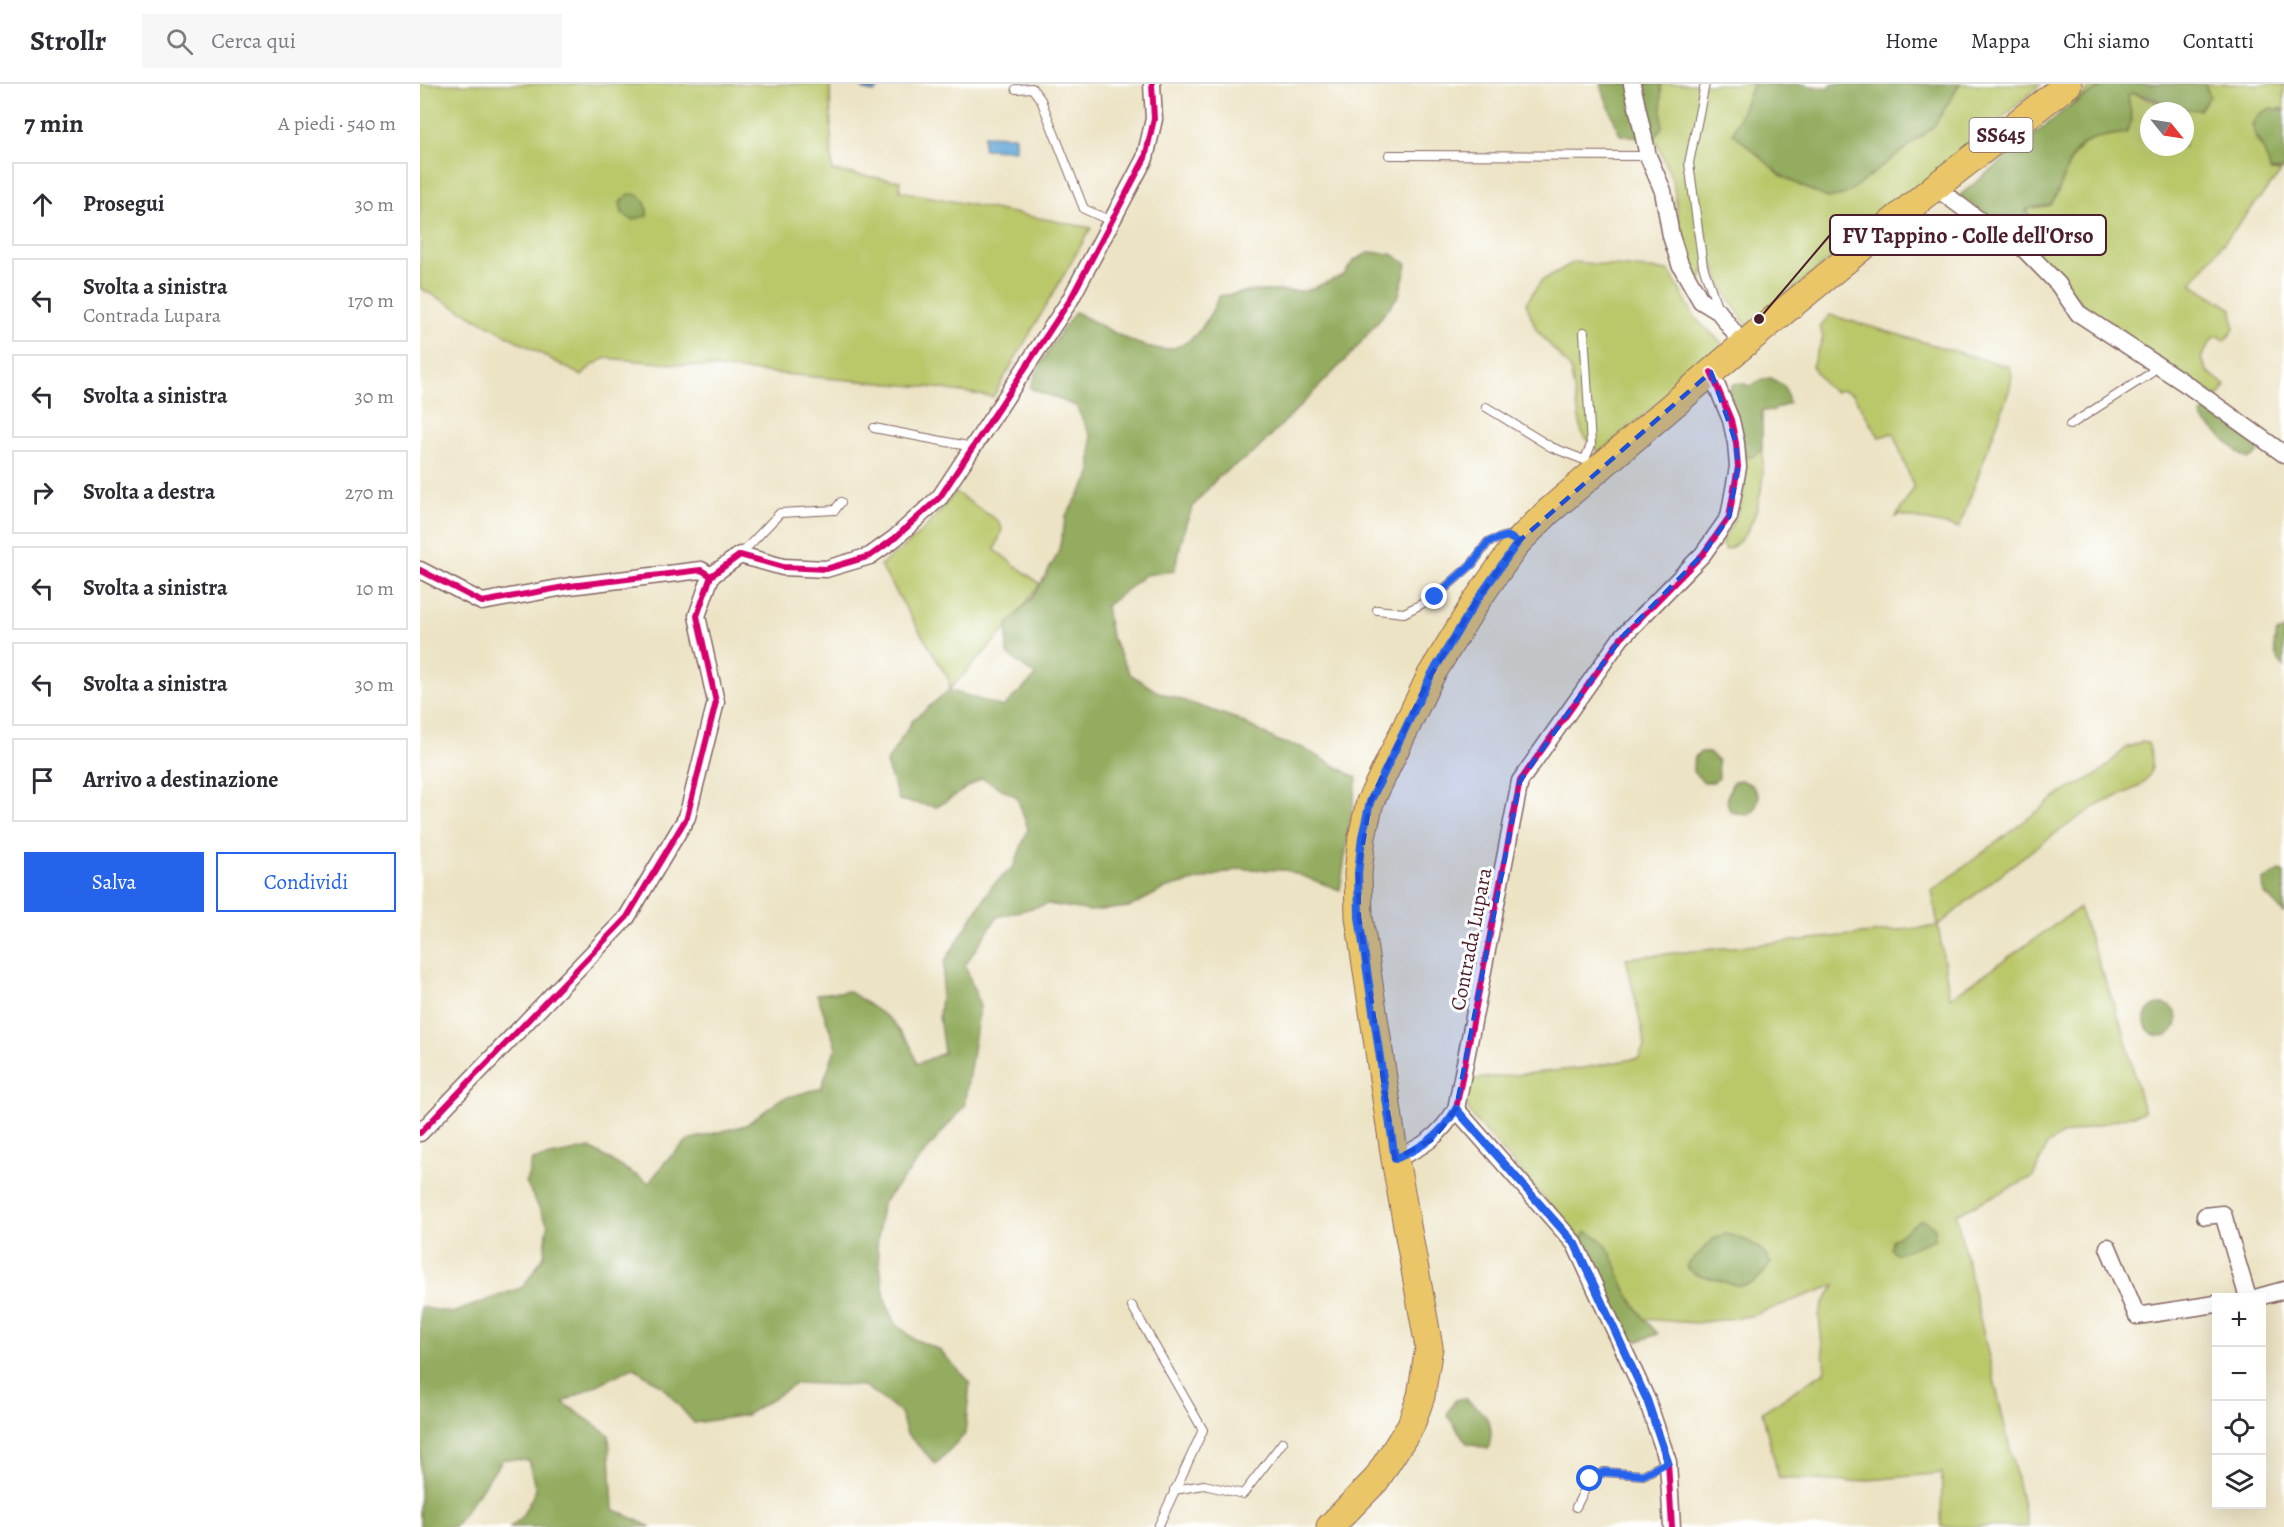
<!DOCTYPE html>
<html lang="it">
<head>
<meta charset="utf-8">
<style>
  body { margin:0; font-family:Alegreya,serif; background:#f7f7f7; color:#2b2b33 }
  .controls { position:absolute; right:18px; bottom:18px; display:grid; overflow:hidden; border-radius:0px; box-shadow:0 6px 24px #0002 }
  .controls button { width:54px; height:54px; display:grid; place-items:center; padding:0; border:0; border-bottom:2px solid #e1e1e2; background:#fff; color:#2b2b33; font:30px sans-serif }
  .compass { position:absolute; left:1720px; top:18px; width:54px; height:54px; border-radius:50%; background:#fff; box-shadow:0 6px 24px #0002; rotate:120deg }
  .stop { position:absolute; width:18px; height:18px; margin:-14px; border:4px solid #2563eb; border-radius:50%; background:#fff }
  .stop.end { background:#2563eb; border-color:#fff; box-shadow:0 2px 6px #0008 }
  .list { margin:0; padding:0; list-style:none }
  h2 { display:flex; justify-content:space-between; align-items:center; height:78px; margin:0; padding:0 24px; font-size:26px }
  h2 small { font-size:20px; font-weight:400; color:#7c7c81 }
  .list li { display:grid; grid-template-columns:39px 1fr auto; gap:18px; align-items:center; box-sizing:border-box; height:84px; margin:0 12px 12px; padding:0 12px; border:2px solid #e1e1e2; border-radius:0px }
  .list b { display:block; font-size:22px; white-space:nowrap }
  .list p { margin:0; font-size:20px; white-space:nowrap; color:#7c7c81 }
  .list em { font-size:20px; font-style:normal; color:#7c7c81 }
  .actions { display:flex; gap:12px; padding:18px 24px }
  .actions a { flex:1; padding:14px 0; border:2px solid #2563eb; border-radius:0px; text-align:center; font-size:21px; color:#2563eb }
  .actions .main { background:#2563eb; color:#fff }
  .icon { flex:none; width:33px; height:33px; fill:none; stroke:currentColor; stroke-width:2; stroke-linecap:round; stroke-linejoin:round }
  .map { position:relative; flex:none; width:1864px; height:1443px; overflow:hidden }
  header { display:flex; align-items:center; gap:36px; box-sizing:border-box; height:84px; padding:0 30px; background:#fff; border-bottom:2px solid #e1e1e2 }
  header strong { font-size:28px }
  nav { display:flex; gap:33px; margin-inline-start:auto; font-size:21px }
  .search { width:420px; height:54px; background:#f7f7f7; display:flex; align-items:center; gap:15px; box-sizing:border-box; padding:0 21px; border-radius:0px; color:#7c7c81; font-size:22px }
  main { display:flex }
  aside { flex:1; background:#fff }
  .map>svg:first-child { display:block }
  .green { fill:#bac86a; stroke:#82744a; stroke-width:1.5; fill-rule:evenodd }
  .forest { fill:#93ac5e; stroke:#6e6644; stroke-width:1.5 }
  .water { fill:#62a7d7; stroke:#566381; stroke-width:1.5 }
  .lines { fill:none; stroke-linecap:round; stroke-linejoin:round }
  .service-casing { stroke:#836461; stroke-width:10 }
  .minor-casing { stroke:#836461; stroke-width:19 }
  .primary-casing { stroke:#836461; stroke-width:29 }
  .service { stroke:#fff; stroke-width:8 }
  .minor { stroke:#fff; stroke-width:16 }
  .primary { stroke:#ebc669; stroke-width:27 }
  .cycleway-casing { stroke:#fff; stroke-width:10 }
  .cycleway { stroke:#d6006c; stroke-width:6 }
  .route { stroke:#2563eb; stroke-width:8 }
  .marked { fill:#1d4ed8; fill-opacity:0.2; stroke:#1d4ed8; stroke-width:4.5; stroke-dasharray:12 8; stroke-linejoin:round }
  .labels { text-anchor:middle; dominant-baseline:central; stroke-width:6; stroke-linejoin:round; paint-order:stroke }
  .shield { fill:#fff; stroke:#80626b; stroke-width:1.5 }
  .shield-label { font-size:20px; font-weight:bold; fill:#4a1f2b }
  .street-label { font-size:21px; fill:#4a1f2b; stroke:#fff }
  .leader { fill:none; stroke:#4a1f2b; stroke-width:2 }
  .callout-dot { fill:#4a1f2b; stroke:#fff; stroke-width:2 }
  .callout { fill:#fff; stroke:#4a1f2b; stroke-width:2 }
  .callout-label { font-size:22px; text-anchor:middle; font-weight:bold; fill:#4a1f2b }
</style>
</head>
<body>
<header>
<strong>Strollr</strong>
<div class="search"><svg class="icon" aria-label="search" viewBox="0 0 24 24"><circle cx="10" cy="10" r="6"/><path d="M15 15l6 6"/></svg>Cerca qui</div>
<nav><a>Home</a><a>Mappa</a><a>Chi siamo</a><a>Contatti</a></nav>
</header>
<main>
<aside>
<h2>7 min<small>A piedi · 540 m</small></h2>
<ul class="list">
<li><svg class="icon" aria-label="ahead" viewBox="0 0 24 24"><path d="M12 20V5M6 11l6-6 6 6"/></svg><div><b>Prosegui</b></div><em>30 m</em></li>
<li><svg class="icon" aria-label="left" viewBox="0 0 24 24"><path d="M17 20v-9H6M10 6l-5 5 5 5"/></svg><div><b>Svolta a sinistra</b><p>Contrada Lupara</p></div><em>170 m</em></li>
<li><svg class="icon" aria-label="left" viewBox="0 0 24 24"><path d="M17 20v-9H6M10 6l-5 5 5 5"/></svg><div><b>Svolta a sinistra</b></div><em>30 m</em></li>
<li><svg class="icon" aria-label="right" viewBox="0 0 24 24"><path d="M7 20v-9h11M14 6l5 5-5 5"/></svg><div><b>Svolta a destra</b></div><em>270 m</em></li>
<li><svg class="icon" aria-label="left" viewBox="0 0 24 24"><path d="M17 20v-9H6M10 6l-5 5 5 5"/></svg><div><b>Svolta a sinistra</b></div><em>10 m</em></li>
<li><svg class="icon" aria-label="left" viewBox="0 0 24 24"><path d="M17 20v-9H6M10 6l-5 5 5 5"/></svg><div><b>Svolta a sinistra</b></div><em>30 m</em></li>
<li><svg class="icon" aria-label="arrive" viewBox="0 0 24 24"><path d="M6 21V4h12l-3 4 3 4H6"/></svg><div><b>Arrivo a destinazione</b></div></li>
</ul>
<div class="actions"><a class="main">Salva</a><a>Condividi</a></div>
</aside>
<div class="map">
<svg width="1864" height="1443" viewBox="0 0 1864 1443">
  <rect width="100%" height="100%" fill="#fff"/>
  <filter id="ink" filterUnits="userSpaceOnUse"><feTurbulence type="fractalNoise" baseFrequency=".0167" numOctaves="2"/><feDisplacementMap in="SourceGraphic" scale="12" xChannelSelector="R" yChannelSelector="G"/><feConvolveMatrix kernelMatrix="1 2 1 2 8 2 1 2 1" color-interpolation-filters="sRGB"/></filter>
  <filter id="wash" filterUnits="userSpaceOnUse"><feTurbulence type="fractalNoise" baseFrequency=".008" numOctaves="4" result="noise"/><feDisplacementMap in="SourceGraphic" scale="24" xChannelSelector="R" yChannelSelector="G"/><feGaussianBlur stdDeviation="1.35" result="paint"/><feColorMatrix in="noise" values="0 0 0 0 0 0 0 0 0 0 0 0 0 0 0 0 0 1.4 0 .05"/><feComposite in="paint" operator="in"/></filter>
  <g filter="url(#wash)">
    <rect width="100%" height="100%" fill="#ece3c4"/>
    <!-- green -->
    <g class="green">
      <polygon points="0,0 410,0 412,87 480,97 480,107 671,144 573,313 517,304 186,274 171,282 162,292 0,204"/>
      <polygon points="1241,0 1333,0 1313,49 1362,92 1379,101 1408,114 1426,110 1514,42 1540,0 1621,0 1569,46 1327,242 1304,207 1290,173 1280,198 1262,159 1253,98 1235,54 1242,42"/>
      <polygon points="1675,0 1686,0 1648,23"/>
      <path d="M1785 0H1864V26L1860 24 1835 54 1849 74 1850 87 1861 88 1771 199 1812 225 1814 245 1805 257 1799 252 1793 254 1781 274 1787 287 1806 302 1798 313 1699 249 1665 223 1612 165 1628 142 1606 129 1607 125 1630 121C1647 101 1644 70 1669 57 1679 51 1695 51 1706 49L1712 36 1708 12 1712 9C1718 10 1721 13 1727 15 1737 19 1747 18 1758 23L1790 12ZM1729 27H1765V63H1729Z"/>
      <polygon points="1154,178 1249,187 1276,235 1304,261 1180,369 1162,350 1150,284 1116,245 1106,219 1121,197"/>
      <polygon points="1410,231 1590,283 1592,292 1590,304 1539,444 1480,431 1476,433 1494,404 1473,349 1459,353 1433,310 1422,306 1415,308 1405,301 1392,282 1403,254 1400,242"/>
      <path d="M1342 365C1347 395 1337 454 1306 466L1301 460C1321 424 1325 416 1323 374L1334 372Z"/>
      <path d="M535 408 578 437 582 445 575 466 620 500 587 544 529 606V596L460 481C492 459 512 440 535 408Z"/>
      <path d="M1721 658 1728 659C1731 668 1734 681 1730 690 1721 708 1690 713 1675 723 1620 758 1568 799 1518 842L1530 914 1659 824 1704 949 1724 1028 1642 1051 1627 1061 1613 1093 1536 1130 1608 1443H1521L1522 1389 1429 1398 1359 1394 1342 1328 1405 1287 1399 1232 1403 1220 1415 1201 1331 1232 1276 1239 1224 1235C1218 1225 1210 1214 1204 1203 1192 1179 1195 1160 1166 1148L1161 1154 1147 1141 1052 1032 1045 1019 1046 996 1163 984 1219 974 1225 960 1206 874 1518 842 1512 807 1640 710 1678 690 1706 664Z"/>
    </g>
    <!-- forest -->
    <g class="forest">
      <polygon points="1180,0 1241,0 1242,42 1235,54 1200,51"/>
      <polygon points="1333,0 1380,0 1409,5 1411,0 1540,0 1514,42 1426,110 1408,114 1379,101 1362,92 1313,49"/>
      <path d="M1686 0H1785L1790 12 1780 26C1756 26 1735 13 1712 9L1708 12 1712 36 1706 49C1695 51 1684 52 1673 55 1645 63 1647 101 1630 121L1607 125 1606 129 1628 142 1629 152 1620 164 1612 165 1587 144 1539 112 1648 23Z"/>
      <path d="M1851 24 1864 26V86L1850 87C1848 68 1836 58 1832 40L1839 30Z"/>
      <path d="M209 110C222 109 228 119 227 132L212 136 202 129 200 118Z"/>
      <path d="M950 168 972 170 987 180 979 211 934 267 835 368 799 392 774 421 766 439 754 487 725 491 686 522 691 552 710 590 736 607 817 635 860 658 881 663 937 694 920 806 866 786 820 785 744 805 710 823 671 827 628 820 577 833 545 881 560 922 544 1022 462 1120 457 1163 465 1215 474 1238 494 1255 518 1265 550 1298 545 1350 516 1380 487 1350 480 1328 444 1302 377 1299 326 1331 274 1339 242 1302 213 1283 143 1318 189 1351 193 1425 231 1443H90L101 1434 116 1406 108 1376 83 1375 34 1443H0V1223L32 1229 103 1203 124 1172 128 1141 106 1099 112 1076 170 1064 229 1099 246 1077 268 1056 326 1041 361 1015 401 1004 416 963 397 910 429 907 471 936 490 960 497 980 524 969 519 932 525 877 572 802 594 782 608 745 597 713 562 694 517 723 479 716 466 679 493 636 529 606 583 623 616 592 587 570V541L613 513 638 470 646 432 671 391V353L656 322 610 304C621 275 637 253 655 228 718 259 762 300 799 212L834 207H886L924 191 933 177Z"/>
      <polygon points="1351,294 1365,303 1369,319 1352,327 1342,327 1342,365 1334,372 1323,374 1309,307 1313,300 1321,299 1330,302 1343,295"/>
      <path d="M1788 321 1839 361C1838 369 1836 374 1828 375L1821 371 1783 336 1781 331Z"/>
      <path d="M1864 546V583C1853 574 1853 561 1856 549Z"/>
      <path d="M1281 668H1289L1298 677 1299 694 1293 698H1284L1273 688C1273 679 1273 672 1281 668Z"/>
      <path d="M1321 696 1332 701 1339 712 1335 726 1327 731 1311 728C1304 718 1308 707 1314 697Z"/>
      <polygon points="1860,787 1864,789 1864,829 1844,809 1843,796"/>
      <circle cx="1741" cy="936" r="16"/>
      <polygon points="1500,1136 1506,1137 1515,1144 1515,1155 1477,1170 1471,1165 1472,1156"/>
      <path d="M1166 1148C1193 1155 1194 1183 1205 1204 1213 1221 1225 1236 1238 1250L1219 1257 1211 1255C1197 1223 1169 1185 1161 1154Z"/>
      <path d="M1305 1150C1326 1154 1340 1161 1351 1179 1332 1207 1324 1204 1294 1195 1281 1192 1274 1193 1266 1182L1295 1154Z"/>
      <path d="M1044 1314C1065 1328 1077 1339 1068 1365L1047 1359 1027 1331 1035 1316Z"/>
    </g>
    <!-- water -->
    <g class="water">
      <polygon points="439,0 464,0 454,8 444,6"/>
      <polygon points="564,51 595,52 595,66 563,65"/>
    </g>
  </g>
  <g filter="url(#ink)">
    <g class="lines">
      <defs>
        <g id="service">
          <polyline points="1285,0 1269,79 1283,182 1298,225"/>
          <polyline points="596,5 612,4 621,16 664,125 691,137"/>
          <polyline points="969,71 1228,72"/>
          <polyline points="1164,248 1171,361 1165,375"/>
          <polyline points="1066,323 1131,363 1167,377"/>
          <polyline points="1650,341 1728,291 1738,281"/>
          <polyline points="454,344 553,363"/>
          <polyline points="320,471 360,429 415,426 421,418"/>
          <polyline points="957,526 984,529 1015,513 1052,480 1068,458 1087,452 1095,456"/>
          <polyline points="712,1222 783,1346 738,1443"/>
          <polyline points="754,1406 784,1401 823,1410 863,1358"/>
          <polyline points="1156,1423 1170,1395 1184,1388 1223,1391 1248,1378"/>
        </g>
        <g id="minor">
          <polyline points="1212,0 1228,72 1243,107 1251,152 1260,180 1281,217 1299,228 1323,261"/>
          <polyline points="1515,103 1562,138 1601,162 1638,200 1658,229 1769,302 1864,370"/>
          <polyline points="0,486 62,518 150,502 281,486 291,492 320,471 363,483 406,485 450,472 475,454 520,413 650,216 725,74 734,35 732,0"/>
          <polyline points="0,1049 207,833 267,733 296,618 277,532 291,492"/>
          <path d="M975 1075C1003 1063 1020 1052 1036 1025"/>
          <polyline points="1785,1132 1803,1130 1828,1214"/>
          <polyline points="1688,1163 1717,1232 1796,1220"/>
          <polyline points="1835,1214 1864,1206"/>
          <polyline points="1252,1443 1248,1378 1227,1316 1155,1160 1036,1025 1100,697 1201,554 1283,470 1309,433 1318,383 1316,359 1311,336 1291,288"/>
        </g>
        <polyline id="primary" points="910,1443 956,1396 991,1341 1001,1312 1009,1263 975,1075 939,833 938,789 942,753 950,718 1011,591 1057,516 1098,458 1128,428 1323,261 1515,103 1648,0"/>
      </defs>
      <!-- service casing -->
      <use href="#service" class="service-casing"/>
      <!-- minor casing -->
      <use href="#minor" class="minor-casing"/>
      <!-- primary casing -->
      <use href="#primary" class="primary-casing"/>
      <!-- service -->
      <use href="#service" class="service"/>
      <!-- minor -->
      <use href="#minor" class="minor"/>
      <!-- primary -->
      <use href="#primary" class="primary"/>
      <defs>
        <g id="cycleway">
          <polyline points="0,486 62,518 150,502 281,486 291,492 320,471 363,483 406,485 450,472 475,454 520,413 650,216 725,74 734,35 732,0"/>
          <polyline points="0,1049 207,833 267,733 296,618 277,532 291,492"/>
          <polyline points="1252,1443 1248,1378 1227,1316 1155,1160 1036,1025 1100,697 1201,554 1283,470 1309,433 1318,383 1316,359 1311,336 1291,288"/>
        </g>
      </defs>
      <!-- cycleway casing -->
      <use href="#cycleway" class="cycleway-casing"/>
      <!-- cycleway -->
      <use href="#cycleway" class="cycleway"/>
    </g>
  </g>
  <g class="lines" filter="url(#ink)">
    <!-- route -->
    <path class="route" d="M1015 513 1052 480 1068 458 1087 452 1098 458 1057 516 1011 591 950 718 942 753 938 789 939 833 975 1075C1003 1063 1020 1052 1036 1025L1155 1160 1227 1316 1248 1378 1223 1391 1184 1388 1170 1395"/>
  </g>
  <!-- marked area -->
  <path class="marked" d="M1291 288 1316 359 1318 383 1309 433 1283 470 1201 554 1100 697 1036 1025 1013 1055 975 1075 939 833 938 789 950 718 1011 591 1057 516 1098 458Z"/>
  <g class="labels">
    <!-- shield labels -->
    <rect class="shield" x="1549.5" y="34" width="63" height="34" rx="4.5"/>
    <g class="shield-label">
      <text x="1581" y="51">SS645</text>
    </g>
    <!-- street labels -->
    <g class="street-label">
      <text transform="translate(1051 855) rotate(-79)">Contrada Lupara</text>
    </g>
  </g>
  <!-- callouts -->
  <path class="leader" d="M1339 235L1410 151"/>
  <circle class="callout-dot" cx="1339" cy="235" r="6"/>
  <rect class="callout" x="1410" y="131" width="276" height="40" rx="6"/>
  <g class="callout-label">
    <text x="1548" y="159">FV Tappino - Colle dell'Orso</text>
  </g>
</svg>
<div class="controls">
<button>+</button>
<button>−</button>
<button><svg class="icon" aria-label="locate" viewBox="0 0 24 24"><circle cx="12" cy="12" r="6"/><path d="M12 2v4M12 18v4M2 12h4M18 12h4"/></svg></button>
<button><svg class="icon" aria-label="layers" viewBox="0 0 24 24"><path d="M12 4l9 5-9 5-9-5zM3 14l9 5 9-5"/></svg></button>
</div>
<svg class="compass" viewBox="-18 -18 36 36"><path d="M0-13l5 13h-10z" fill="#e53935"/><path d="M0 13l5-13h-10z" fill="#7c7c81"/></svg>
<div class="stop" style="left:1170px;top:1395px"></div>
<div class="stop end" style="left:1015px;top:513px"></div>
</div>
</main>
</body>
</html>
